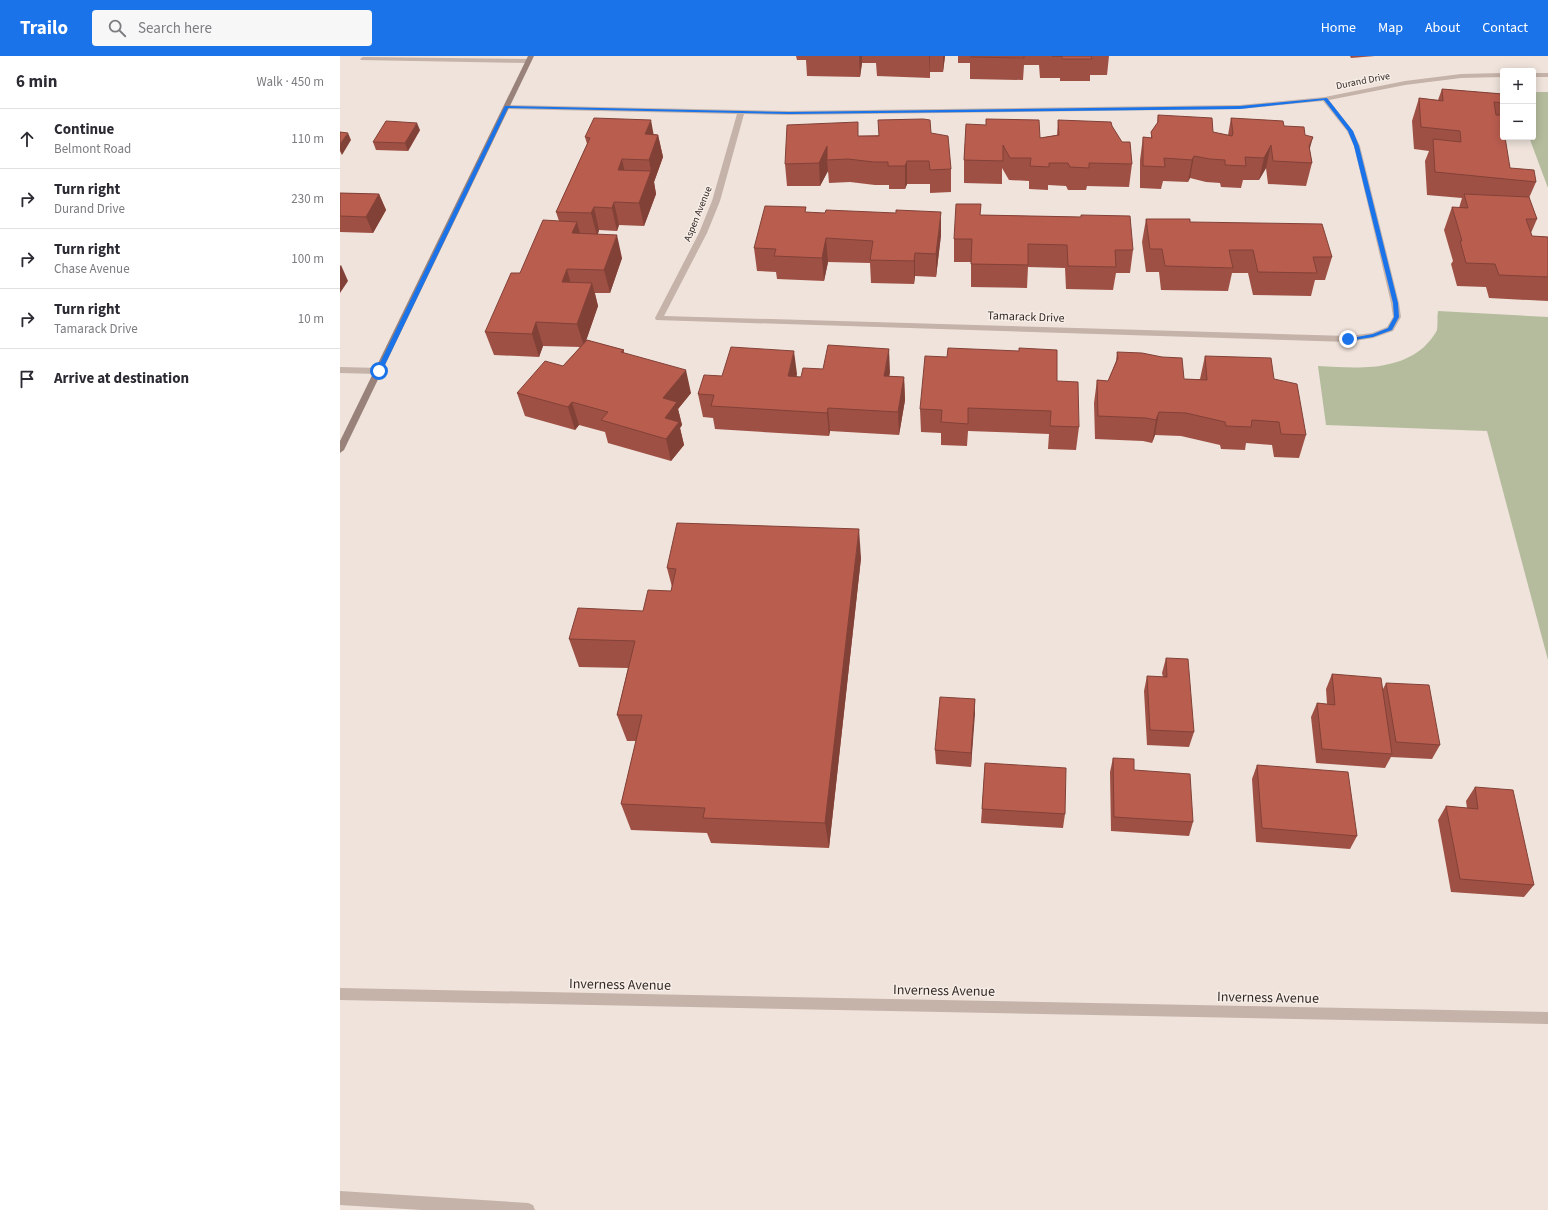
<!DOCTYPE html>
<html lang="en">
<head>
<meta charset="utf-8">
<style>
  body { margin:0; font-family:"Source Sans 3",sans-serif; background:#f7f7f7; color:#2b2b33 }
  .controls { position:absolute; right:12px; top:12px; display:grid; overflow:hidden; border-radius:4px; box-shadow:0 2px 10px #0003 }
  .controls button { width:36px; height:36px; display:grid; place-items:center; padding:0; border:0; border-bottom:1px solid #e1e1e2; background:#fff; color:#2b2b33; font:20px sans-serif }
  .stop { position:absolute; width:12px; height:12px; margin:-9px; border:3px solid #1a73e8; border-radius:50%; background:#fff }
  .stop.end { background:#1a73e8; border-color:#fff; box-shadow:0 1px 4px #0008 }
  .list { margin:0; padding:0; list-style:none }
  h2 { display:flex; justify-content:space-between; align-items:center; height:52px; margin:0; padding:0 16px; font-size:17px }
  h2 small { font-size:13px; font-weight:400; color:#7c7c81 }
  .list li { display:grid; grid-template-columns:26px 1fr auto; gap:12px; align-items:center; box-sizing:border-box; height:60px; padding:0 16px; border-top:1px solid #e1e1e2 }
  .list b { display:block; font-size:15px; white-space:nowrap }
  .list p { margin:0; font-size:13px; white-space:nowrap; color:#7c7c81 }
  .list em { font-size:13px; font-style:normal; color:#7c7c81 }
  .icon { flex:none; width:22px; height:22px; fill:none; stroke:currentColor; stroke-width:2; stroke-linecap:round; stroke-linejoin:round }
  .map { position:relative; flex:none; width:1208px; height:1154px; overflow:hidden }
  header { display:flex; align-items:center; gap:24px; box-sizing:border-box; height:56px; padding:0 20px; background:#1a73e8; color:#fff }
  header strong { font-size:19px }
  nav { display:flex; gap:22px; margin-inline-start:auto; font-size:14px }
  .search { width:280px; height:36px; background:#f7f7f7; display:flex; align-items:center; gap:10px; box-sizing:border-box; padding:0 14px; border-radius:4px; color:#7c7c81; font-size:15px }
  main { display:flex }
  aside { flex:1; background:#fff }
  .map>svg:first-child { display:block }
  .green { fill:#b5bc9d }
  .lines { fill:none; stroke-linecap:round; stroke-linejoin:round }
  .service { fill:#c5b2a8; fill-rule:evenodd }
  .minor { fill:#c5b2a8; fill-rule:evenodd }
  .secondary { fill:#98827a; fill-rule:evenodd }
  .wall { fill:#9f5044 }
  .shaded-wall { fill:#824137 }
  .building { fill:#b95d4f; stroke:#824137 }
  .route { fill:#1a73e8 }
  .labels { text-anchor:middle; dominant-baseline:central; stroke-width:3; stroke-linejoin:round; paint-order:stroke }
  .far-street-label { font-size:10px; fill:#332a28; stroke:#f7eee7 }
  .street-label { font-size:12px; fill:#332a28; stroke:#f7eee7 }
  .near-street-label { font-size:14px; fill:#332a28; stroke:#f7eee7 }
</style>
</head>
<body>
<header>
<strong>Trailo</strong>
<div class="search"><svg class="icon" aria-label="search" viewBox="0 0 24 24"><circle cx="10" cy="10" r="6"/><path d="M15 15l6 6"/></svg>Search here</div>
<nav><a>Home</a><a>Map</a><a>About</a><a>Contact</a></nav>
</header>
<main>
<aside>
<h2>6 min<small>Walk · 450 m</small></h2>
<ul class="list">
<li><svg class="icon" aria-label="ahead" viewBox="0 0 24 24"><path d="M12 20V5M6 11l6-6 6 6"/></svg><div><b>Continue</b><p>Belmont Road</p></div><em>110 m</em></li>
<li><svg class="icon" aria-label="right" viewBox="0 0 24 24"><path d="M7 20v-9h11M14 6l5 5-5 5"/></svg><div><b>Turn right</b><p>Durand Drive</p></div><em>230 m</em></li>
<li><svg class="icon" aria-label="right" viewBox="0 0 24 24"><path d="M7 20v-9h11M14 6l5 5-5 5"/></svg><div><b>Turn right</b><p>Chase Avenue</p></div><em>100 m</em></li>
<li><svg class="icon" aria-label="right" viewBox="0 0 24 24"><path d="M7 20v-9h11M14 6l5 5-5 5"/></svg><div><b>Turn right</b><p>Tamarack Drive</p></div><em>10 m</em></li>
<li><svg class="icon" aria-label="arrive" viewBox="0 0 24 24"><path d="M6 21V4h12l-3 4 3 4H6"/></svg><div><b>Arrive at destination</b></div></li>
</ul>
</aside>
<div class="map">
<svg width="1208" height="1154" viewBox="0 0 1208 1154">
  <rect width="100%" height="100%" fill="#efe3db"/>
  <!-- green -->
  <g class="green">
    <polygon points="1193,36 1208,36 1208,132 1189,81 1193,81"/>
    <path d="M1098 255 1208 261V604L1147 375 986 369 978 310C1015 312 1055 316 1084 291 1088 287 1095 279 1097 274 1098 268 1097 261 1098 255Z"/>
  </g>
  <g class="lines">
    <!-- service -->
    <g class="service">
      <polygon points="23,1 189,3 192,5 189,7 21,4 20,3"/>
      <polygon points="0,1135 188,1147 193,1149 195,1154 82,1154 0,1149"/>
    </g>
    <!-- minor -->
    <g class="minor">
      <path d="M1163 17V21L1121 22 1065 29 989 44 1013 75 1020 90 1059 247 1061 261 1053 275 1033 282 1008 286 316 264 315 262 359 177 372 145 397 58 167 53 164 51 167 49 449 55 900 49 985 41 1065 25 1121 18ZM983 45 1007 75 1014 90 1051 247 1053 261 1047 271 1032 277 1008 280 324 260 367 177 380 145 404 58 449 59 900 53Z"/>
      <rect x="1193" y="17" width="15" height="4"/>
      <polygon points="0,311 39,312 43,315 39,318 0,317"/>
      <polygon points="0,932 1208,956 1208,968 0,944"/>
    </g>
    <!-- secondary -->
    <polygon class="secondary" points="188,0 194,0 4,394 0,397 0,385"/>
  </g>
  <!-- wall -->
  <g class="wall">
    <polygon points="456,0 605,0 603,16 590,16 590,22 537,20 536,7 522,7 520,21 467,20 466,4 457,4"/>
    <polygon points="618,0 769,0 767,19 750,19 750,25 720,25 720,22 700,22 699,9 684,9 683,24 630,23 630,7 618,7"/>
    <polygon points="1010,0 1035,0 1011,2"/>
    <polygon points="1102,33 1163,38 1163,54 1161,59 1163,81 1170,112 1196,126 1189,142 1197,163 1191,177 1192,180 1208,181 1208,245 1149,242 1146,231 1117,230 1111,208 1113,205 1104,174 1112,151 1119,152 1122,142 1087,139 1085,105 1089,95 1074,93 1072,65 1079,42 1098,44"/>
    <polygon points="818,59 873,76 888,79 891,62 944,70 965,79 970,95 972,107 966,130 928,128 926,112 919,124 903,124 901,132 881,131 880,127 866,126 850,122 848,126 823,125 821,133 800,132 800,104 803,81 811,82 811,76 817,68"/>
    <polygon points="718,64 772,70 792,108 789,131 747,130 746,134 728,134 726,130 708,129 708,134 689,133 689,125 669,124 662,112 662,128 624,127 624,104 626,68 700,82 717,79"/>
    <polygon points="80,74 68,95 36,94 33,86"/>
    <polygon points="591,77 611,113 611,136 590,137 590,128 567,128 565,133 549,133 549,129 535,129 510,126 489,127 488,115 480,130 447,130 445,108 519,80"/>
    <polygon points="314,78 318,79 323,101 314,126 316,138 304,170 279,169 277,175 259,174 258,178 282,202 270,237 255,237 258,250 246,284 284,294 284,297 351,337 338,353 342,369 340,372 344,389 331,405 268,387 265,376 239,369 235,374 185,360 177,337 223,310 240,291 203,290 199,301 154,299 145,276 180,217 219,165 216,156 247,88 245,81"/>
    <polygon points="0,137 39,138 46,154 33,177 0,176"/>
    <polygon points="466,156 601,179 596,221 575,220 574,228 531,227 530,207 488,206 484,225 437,223 436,216 417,215 414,192"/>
    <polygon points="640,159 741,161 741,159 793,194 790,217 776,217 773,234 726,233 725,212 688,211 687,232 631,231 631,206 614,206 614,183"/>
    <polygon points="806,163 850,166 992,201 985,224 975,224 971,240 913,239 908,217 892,217 888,235 821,234 819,216 806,216 802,186"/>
    <polygon points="777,296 844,323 860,323 865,300 934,323 966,379 959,402 934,401 932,389 906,387 905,394 881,393 880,389 841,380 815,379 812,387 803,385 755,383 754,347 757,324 768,325 776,305"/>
    <polygon points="550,316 549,320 564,321 565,344 559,379 490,375 489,380 375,373 373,362 363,361 358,338 382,320 457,318 456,321 461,321"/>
    <polygon points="717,325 739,371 736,394 708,393 709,378 628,375 627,390 601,389 601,377 581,376 580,353"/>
    <polygon points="521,502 489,792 371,787 367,777 291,774 281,748 296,685 287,685 277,659 288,612 239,611 229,583 303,555 331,535 332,531 327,512"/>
    <polygon points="826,602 854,676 849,691 807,689 804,635 807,620 823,621 822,617"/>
    <polygon points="992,618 1043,633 1046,627 1100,689 1092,703 1051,701 1045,712 976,707 971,661 977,647 987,648 986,633"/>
    <polygon points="635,643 631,711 596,708 595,694"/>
    <polygon points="773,702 794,714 853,766 849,780 771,775 770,716"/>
    <polygon points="645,707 725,758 723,772 641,767"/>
    <polygon points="917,709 1017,780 1010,793 916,786 912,723"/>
    <polygon points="1135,731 1194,829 1184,841 1111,836 1098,764 1106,750 1127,752 1126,745"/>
  </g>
  <!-- shaded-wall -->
  <g class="shaded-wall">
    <polygon points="519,0 522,0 522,7 520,21"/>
    <polygon points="589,0 590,0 590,22"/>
    <polygon points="603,0 605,0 603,16"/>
    <polygon points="311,64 315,86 318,79 323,101 314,126 316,138 304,170 299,147 311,115 309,104 305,78"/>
    <polygon points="77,67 80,74 68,95 65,87"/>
    <polygon points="8,77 11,84 2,99 0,95 0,88"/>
    <polygon points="973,81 967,103 969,90"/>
    <polygon points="931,89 926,112 919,124 924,102"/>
    <polygon points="487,90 487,104 488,115 480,130 479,107"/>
    <polygon points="854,100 850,122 848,126 852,104"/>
    <polygon points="282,103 287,126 278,114"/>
    <polygon points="567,105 567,128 565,133 565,110"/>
    <polygon points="39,138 46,154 33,177 26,161"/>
    <polygon points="274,146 279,169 277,175 272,152"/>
    <polygon points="254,151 259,174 257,180 251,157"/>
    <polygon points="601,156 601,179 596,221 596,198"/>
    <polygon points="237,166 243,189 232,177"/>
    <polygon points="277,179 282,202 270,237 264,214"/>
    <polygon points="486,182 488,206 484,225 482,202"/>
    <polygon points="575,197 575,220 574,228 574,205"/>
    <polygon points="1,209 8,225 0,237 0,210"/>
    <polygon points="227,213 233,236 222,226"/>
    <polygon points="252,227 258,250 244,291 237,268"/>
    <polygon points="196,266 203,290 199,301 192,278"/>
    <polygon points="549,293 550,316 545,343 544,320"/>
    <polygon points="454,295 457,318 451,343 448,320"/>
    <polygon points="346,314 351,337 338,353 342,369 340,372 344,389 331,405 326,383 323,342"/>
    <polygon points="564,321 565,344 559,379 558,356"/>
    <polygon points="232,346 239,369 235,374 228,351"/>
    <polygon points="488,352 490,375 489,380 487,357"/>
    <polygon points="819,356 815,379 812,387 816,364"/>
    <polygon points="519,473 521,502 489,792 485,767"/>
    <polygon points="635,643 635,658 631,711 631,697"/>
  </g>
  <!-- building -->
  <g class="building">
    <polygon points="631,0 684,0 684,2 631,1"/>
    <polygon points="712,0 751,0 752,3 722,3 722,0"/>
    <polygon points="1102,33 1163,38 1163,47 1154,46 1156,59 1163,59 1163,81 1165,81 1170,112 1194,114 1196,126 1095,116 1093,83 1121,86 1120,75 1081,71 1079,42 1103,45"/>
    <polygon points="818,59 872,62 873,76 892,80 893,77 891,62 943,65 944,70 964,71 965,79 973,81 969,90 972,107 933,105 931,89 924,102 905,101 906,110 885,109 885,104 870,103 854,100 852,104 824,102 825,111 803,110 803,81 812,82 811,76 818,66"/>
    <polygon points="254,62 311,64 305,78 318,79 309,104 282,103 278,114 311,115 299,147 274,146 272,152 254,151 251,157 216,156 250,82 245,81"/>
    <polygon points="583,63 590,64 591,77 608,80 611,113 590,114 589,105 567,105 565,110 548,110 548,106 534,106 508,103 487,104 487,90 479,107 445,108 447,69 518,66 518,80 539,80 538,64"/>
    <polygon points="646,63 699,64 700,82 719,79 718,64 771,66 772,70 782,86 790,86 792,108 749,107 749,112 730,111 728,107 709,107 709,111 690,110 691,102 670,102 663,89 663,105 624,104 626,68 646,69"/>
    <polygon points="46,65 77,67 65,87 33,86"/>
    <polygon points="0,76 8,77 0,88"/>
    <polygon points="0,137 39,138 26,161 0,160"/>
    <polygon points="1124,138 1189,141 1197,163 1186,163 1192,180 1208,181 1208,221 1159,219 1155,208 1126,207 1120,185 1122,185 1112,151 1128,152"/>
    <polygon points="616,148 641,148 640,159 741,161 741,159 790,160 793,194 775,194 776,211 728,210 727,189 688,188 688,209 631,208 632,183 614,183"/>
    <polygon points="425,150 466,151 465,156 485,157 486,154 556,157 556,154 601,156 596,198 575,197 574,205 530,204 533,185 486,182 482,202 434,200 436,193 414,192"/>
    <polygon points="806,163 850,163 850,166 982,168 992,201 973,201 977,217 918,216 913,194 889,194 893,212 825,210 822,193 810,193"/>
    <polygon points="203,164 237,166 232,177 277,179 264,214 227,213 222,226 252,227 237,268 196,266 192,278 145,276 171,217 180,217"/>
    <polygon points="247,284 284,294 281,296 346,314 323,342 337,346 325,362 339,366 326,383 261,364 268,356 232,346 228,351 177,337 205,305 223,310"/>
    <polygon points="488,289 549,293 544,320 564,321 558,356 488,352 487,357 371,350 374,339 358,338 364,319 382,320 391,291 454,295 448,320 461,321 463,312 483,313"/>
    <polygon points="608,292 679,295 679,292 717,294 717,325 738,326 739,371 710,370 711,355 628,352 628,368 601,366 602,354 580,353 585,300 607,301"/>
    <polygon points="777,296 802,297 822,301 842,302 844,323 867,324 865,300 931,302 934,323 957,328 966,379 941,378 939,366 912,364 911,371 886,370 885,366 846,357 819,356 816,364 806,362 758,360 757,324 768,325 778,302"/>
    <polygon points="337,467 519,473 485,767 363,762 365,752 281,748 302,659 277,659 295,585 229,583 238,552 303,555 308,534 331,535 336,513 327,512"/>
    <polygon points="826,602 848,603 854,676 810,674 807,620 827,621"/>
    <polygon points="992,618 1041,622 1052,698 982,693 977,647 995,649"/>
    <polygon points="1046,627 1089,629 1100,689 1056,686"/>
    <polygon points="600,641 635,643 631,697 595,694"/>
    <polygon points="773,702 794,703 794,714 850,718 853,766 774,761"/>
    <polygon points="645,707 726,712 725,758 642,753"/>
    <polygon points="917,709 1008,716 1017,780 922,772"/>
    <polygon points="1135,731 1173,734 1194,829 1120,823 1106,750 1138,753"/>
  </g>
  <!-- route -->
  <polygon class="route" points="987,42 1013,75 1019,90 1058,247 1059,261 1052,274 1033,281 1008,285 1006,283 1033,278 1048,272 1054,261 1053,247 1014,90 1008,75 984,44 900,53 449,58 168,52 42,315 39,317 36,315 165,50 449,56 900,50"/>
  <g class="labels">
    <!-- far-street labels -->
    <g class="far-street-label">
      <text transform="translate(1023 25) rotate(-11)">Durand Drive</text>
      <text transform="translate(358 158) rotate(-68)">Aspen Avenue</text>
    </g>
    <!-- street labels -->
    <g class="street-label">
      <text transform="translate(686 261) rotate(2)">Tamarack Drive</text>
    </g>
    <!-- near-street labels -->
    <g class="near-street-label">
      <text transform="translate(280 929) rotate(1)">Inverness Avenue</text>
      <text transform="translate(604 935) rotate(1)">Inverness Avenue</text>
      <text transform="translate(928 942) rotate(1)">Inverness Avenue</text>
    </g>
  </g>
</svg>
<div class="controls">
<button>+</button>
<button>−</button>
</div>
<div class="stop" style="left:39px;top:315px"></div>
<div class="stop end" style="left:1008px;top:283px"></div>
</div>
</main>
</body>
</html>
